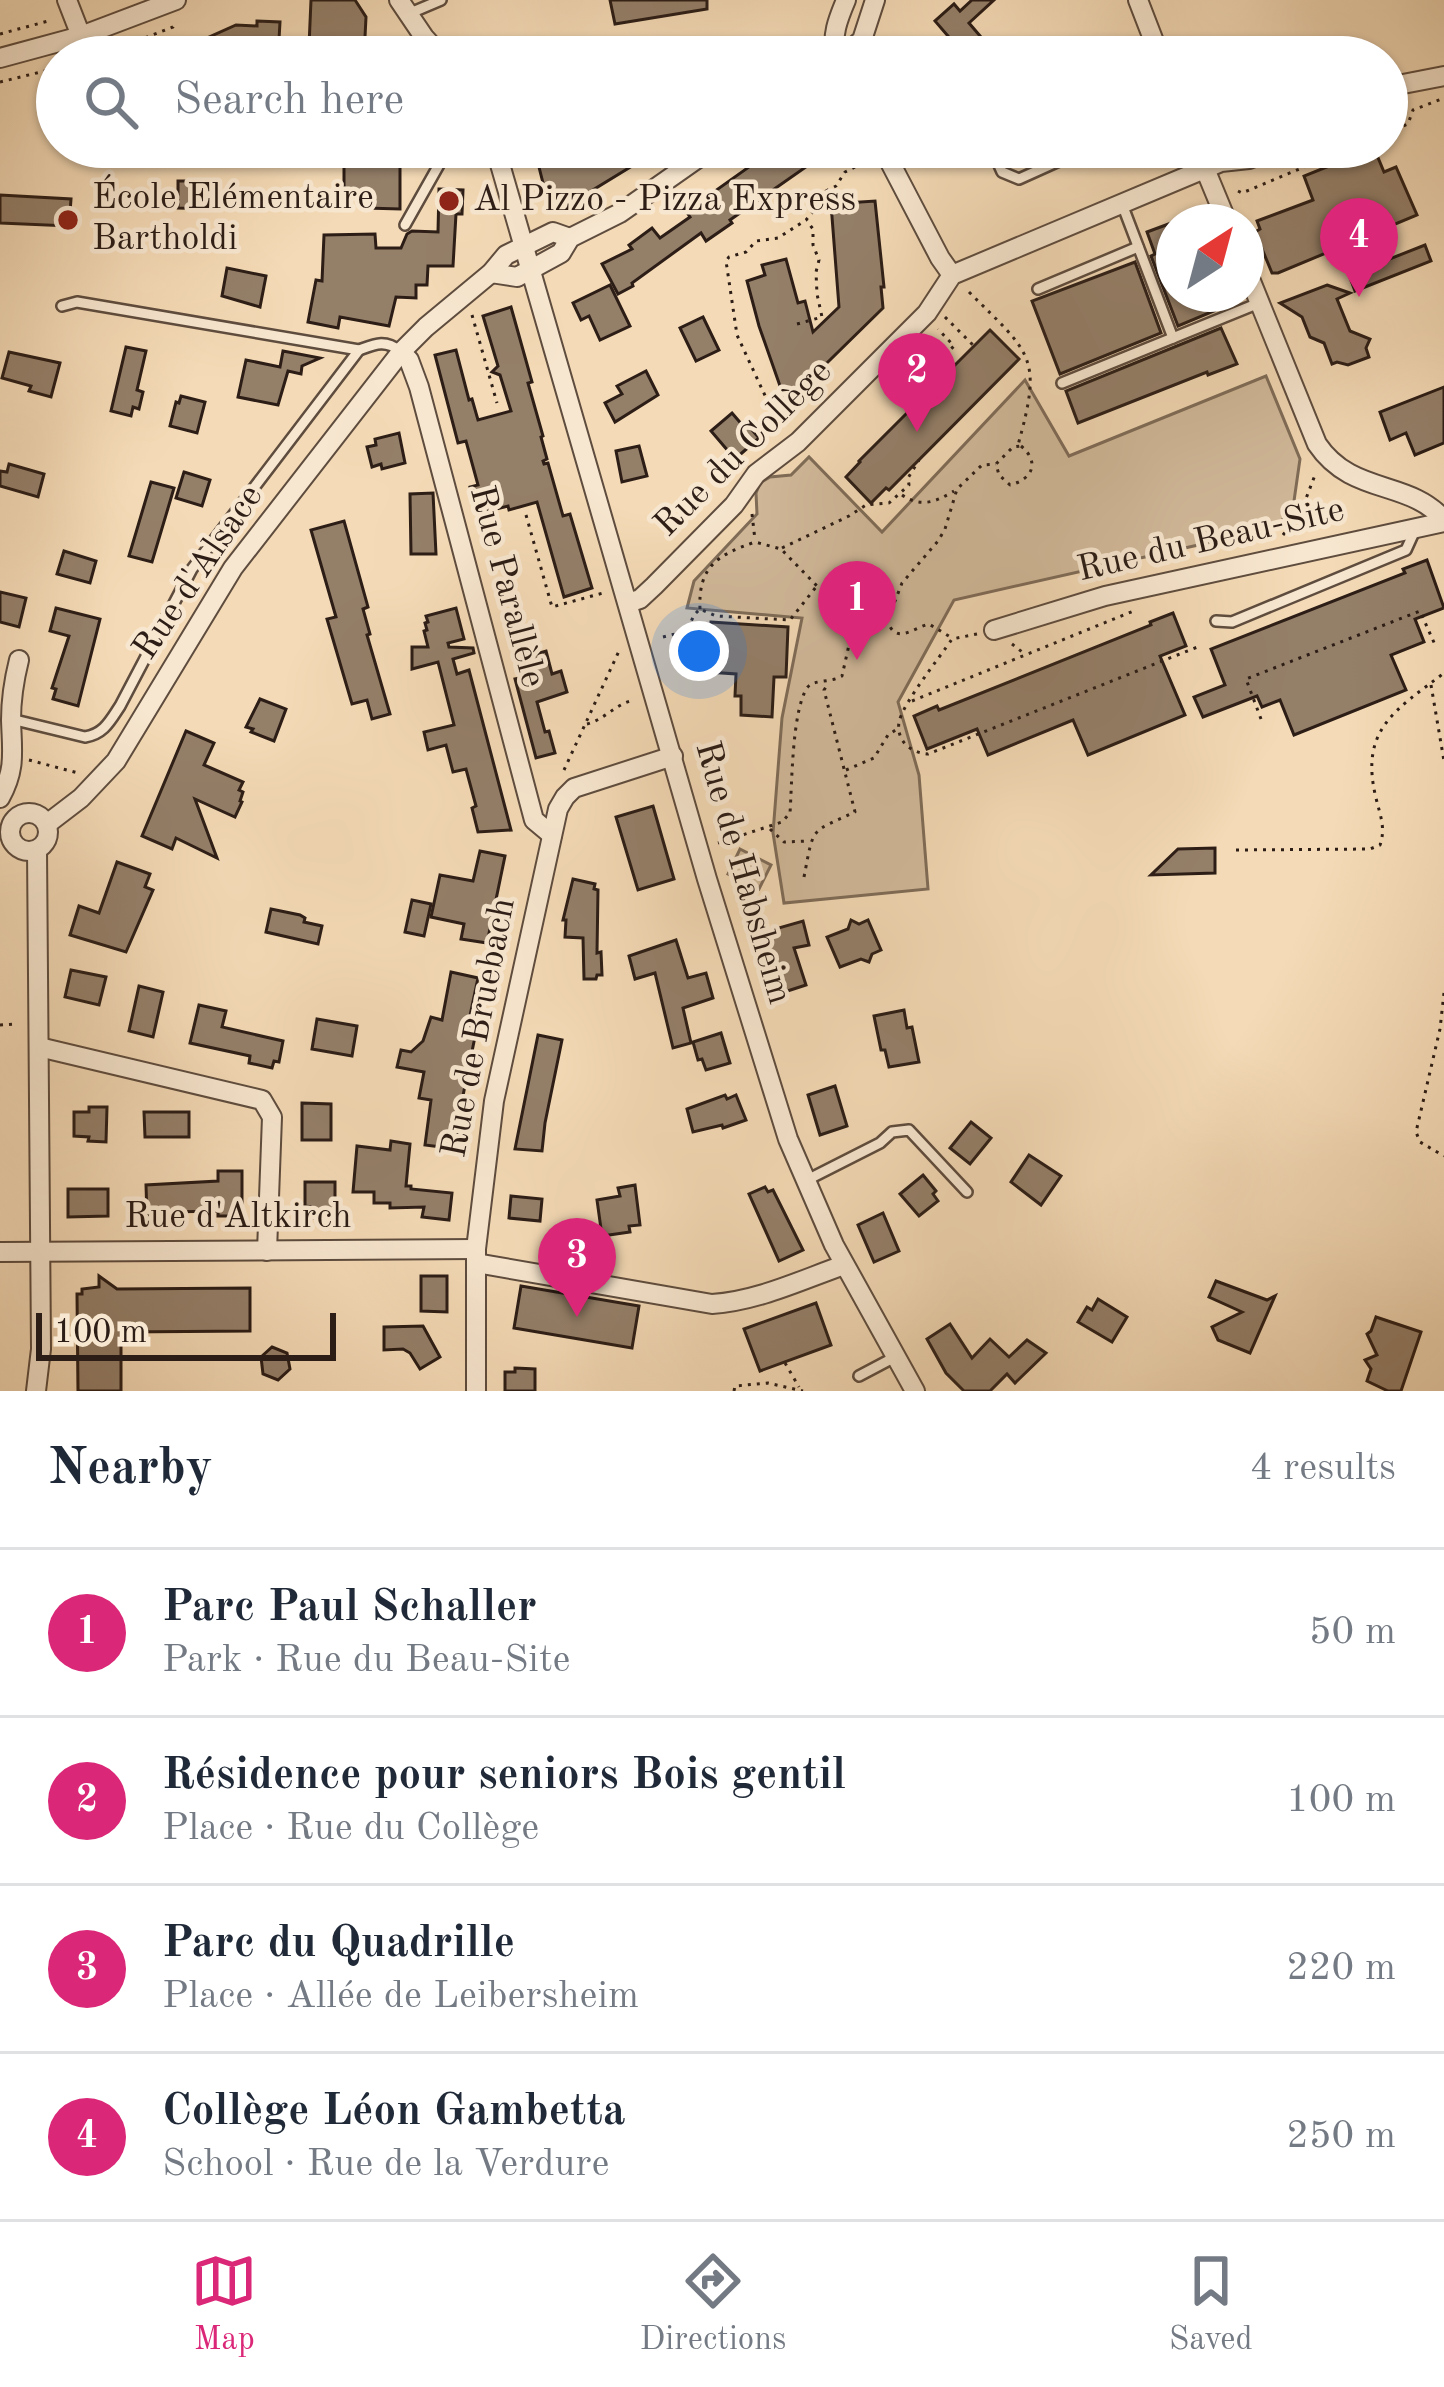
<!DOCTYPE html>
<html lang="en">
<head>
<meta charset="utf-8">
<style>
  body { margin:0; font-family:"Old Standard TT",serif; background:#f6f6f7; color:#1f2937 }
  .compass { position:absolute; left:1156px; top:204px; width:108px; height:108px; border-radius:50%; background:#fff; box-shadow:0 3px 9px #0004; rotate:36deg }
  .scale { position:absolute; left:36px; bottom:30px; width:300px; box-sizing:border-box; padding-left:12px; border:6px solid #2c1d16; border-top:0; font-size:33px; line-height:42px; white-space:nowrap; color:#2c1d16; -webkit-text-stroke:9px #f8e7d0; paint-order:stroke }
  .you { position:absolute; left:699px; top:651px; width:42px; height:42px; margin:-30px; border:9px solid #fff; border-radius:50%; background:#1a73e8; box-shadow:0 0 0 18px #1a73e833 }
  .badge { display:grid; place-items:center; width:78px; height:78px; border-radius:50%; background:#db2777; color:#fff; font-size:39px; font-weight:700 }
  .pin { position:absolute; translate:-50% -99px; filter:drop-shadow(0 3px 6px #0008) }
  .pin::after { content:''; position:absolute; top:63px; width:42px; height:36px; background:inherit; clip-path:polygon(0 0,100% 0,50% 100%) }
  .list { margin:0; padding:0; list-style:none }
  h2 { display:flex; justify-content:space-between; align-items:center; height:156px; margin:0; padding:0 48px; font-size:51px }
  h2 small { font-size:39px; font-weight:400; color:#747a83 }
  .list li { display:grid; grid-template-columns:78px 1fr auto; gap:36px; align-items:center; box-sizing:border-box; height:168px; padding:0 48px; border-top:3px solid #e0e1e3 }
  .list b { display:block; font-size:45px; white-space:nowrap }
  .list p { margin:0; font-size:39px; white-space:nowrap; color:#747a83 }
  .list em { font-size:39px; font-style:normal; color:#747a83 }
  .icon { flex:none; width:66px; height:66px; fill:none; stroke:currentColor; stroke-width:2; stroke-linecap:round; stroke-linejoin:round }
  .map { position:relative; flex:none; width:1444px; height:1391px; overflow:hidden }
  .search { position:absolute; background:#fff; box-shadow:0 3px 9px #0004; left:36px; right:36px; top:36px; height:132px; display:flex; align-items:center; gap:30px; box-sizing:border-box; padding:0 42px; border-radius:66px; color:#747a83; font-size:45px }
  .sheet { height:828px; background:#fff }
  nav { display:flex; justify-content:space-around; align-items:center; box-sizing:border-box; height:168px; border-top:3px solid #e0e1e3; background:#fff; font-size:33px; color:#747a83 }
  nav a { display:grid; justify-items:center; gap:6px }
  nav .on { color:#db2777 }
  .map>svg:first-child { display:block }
  .green { fill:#d2ba9b; stroke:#7f6c58; stroke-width:3 }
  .building { fill:#947f69; stroke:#2c1d16; stroke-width:3 }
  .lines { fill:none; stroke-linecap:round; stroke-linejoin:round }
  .lane-casing { stroke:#5e4c3e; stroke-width:14 }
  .street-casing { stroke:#5e4c3e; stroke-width:22 }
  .path { stroke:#2c1d16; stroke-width:3; stroke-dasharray:3 6; stroke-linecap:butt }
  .lane { stroke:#f8e7d0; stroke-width:9 }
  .street { stroke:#f8e7d0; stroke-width:18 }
  .poi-dot { fill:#8f2418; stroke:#f8e7d0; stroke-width:4.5 }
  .labels { text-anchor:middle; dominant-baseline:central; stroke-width:9; stroke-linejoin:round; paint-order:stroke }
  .poi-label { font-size:36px; fill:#2c1d16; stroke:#f8e7d0; text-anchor:start }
  .street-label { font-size:36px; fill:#2c1d16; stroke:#f8e7d0 }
</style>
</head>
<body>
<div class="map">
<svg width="1444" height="1391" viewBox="0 0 1444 1391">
  <rect width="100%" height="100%" fill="#f4dab6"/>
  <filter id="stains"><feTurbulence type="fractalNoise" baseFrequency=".00167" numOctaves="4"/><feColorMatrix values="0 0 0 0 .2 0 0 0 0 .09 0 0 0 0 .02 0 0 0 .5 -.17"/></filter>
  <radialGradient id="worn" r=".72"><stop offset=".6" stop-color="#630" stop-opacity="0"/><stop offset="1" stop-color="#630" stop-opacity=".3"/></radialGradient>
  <!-- green -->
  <g class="green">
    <polygon points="1266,376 1300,459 1294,501 1278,527 954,600 898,702 919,775 928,889 784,903 773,833 782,718 802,618 687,608 694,581 757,514 756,493 760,483 770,477 791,475 809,457 882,532 1025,380 1069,456"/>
    <polygon points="740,849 771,865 759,889 728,874"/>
  </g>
  <!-- building -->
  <g class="building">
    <polygon points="311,0 355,0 366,17 364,57 334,57 335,47 309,46"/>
    <polygon points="610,0 707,0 707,9 615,24"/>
    <polygon points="972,0 994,0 969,23 987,44 971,57 966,57 935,21 954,4 960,11"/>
    <polygon points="257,21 280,22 278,57 198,57 196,43 236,25 257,26"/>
    <polygon points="541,40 545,57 495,57 495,51"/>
    <polygon points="373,147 400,147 400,209 366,208 366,197 344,197 344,160 373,160"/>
    <polygon points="534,147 628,147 637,163 588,193 592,206 577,199 549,207"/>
    <polygon points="777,147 802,147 813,162 730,220 732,223 706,241 701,233 632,283 633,286 618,294 602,264 632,249 629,245 652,228 660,238 690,217 684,208 709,191 711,194"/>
    <polygon points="1374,148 1384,172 1396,167 1417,215 1278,273 1272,273 1255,232 1260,229 1257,221 1313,200 1304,176"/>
    <polygon points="178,181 215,181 214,209 178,208"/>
    <polygon points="439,189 463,190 462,214 456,214 453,266 428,266 427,285 416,285 416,298 396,297 389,326 340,317 338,328 308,322 316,280 322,281 324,235 375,234 376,248 401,248 407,234 412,231 438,232"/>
    <polygon points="0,195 71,199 69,226 0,223"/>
    <polygon points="875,201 884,287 881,287 883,308 786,403 759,326 747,281 765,275 762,265 786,259 798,303 805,301 813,332 839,307 831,204"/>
    <polygon points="1174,222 1174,294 1208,294 1214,311 1178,326 1151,256 1155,254 1147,232"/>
    <polygon points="1425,245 1431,261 1355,291 1349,275"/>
    <polygon points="1135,262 1161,333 1060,374 1032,301"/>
    <polygon points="227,268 266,276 260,307 222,296"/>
    <polygon points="610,285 630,326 600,340 589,316 581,320 573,303"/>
    <polygon points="1327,285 1350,293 1337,299 1350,331 1370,339 1366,348 1369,357 1348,365 1337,362 1332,364 1324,343 1310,337 1302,317 1280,303"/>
    <polygon points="511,307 532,382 528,383 543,436 541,437 547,459 543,461 544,464 548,463 563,516 570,514 592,588 564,597 537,502 509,510 508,506 477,514 470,487 478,485 466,441 458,443 435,355 456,350 469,400 472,399 478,420 511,411 500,375 492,372 498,366 483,316"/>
    <polygon points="703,317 719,350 696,361 680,328"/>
    <polygon points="1221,328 1237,364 1208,375 1207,372 1078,423 1066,391"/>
    <polygon points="990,330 1019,359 889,490 886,488 871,503 846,477 860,462 859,461"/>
    <polygon points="126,347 146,351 137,390 143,392 139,409 133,407 131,416 111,411"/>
    <polygon points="283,351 320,358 302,366 301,374 288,371 278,405 238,397 246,360 280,367"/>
    <polygon points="9,352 60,363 51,397 29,391 31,386 2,378"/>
    <polygon points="646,371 658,395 615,422 605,403 622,394 617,386"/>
    <polygon points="1444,387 1444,443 1415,455 1406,433 1390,440 1380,412"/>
    <polygon points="181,396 205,402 197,433 170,426 176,402 179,403"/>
    <polygon points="732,413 744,427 747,424 759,438 735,459 711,431"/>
    <polygon points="399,433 405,463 382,469 381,464 372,467 367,447 376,445 375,439"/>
    <polygon points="639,446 647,476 622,482 616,451"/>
    <polygon points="9,464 44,474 38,497 0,486 0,471 7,472"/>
    <polygon points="184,472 210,480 202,506 176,498"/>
    <polygon points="151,482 174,488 152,562 129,556"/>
    <polygon points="433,493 436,554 411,554 410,494"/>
    <polygon points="344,521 368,607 363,609 370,634 367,635 390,714 372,719 367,700 352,704 327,619 336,617 311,530"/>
    <polygon points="64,551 96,561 90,583 57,574"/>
    <polygon points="1427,560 1444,608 1415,619 1424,642 1391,655 1406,690 1294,735 1280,700 1262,707 1257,696 1203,717 1194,697 1225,685 1211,649 1405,573 1403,569"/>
    <polygon points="0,592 26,598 19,627 0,622"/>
    <polygon points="56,608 100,619 78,706 53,699 56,689 52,688 69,636 50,631"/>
    <polygon points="456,608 464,639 448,643 449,647 473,648 474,653 453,659 457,674 469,670 511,830 478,832 472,808 476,806 466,769 453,772 446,745 428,750 424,732 454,725 438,662 412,669 412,647 428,647 424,631 427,630 425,623 428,622 426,616"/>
    <polygon points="1173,613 1186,646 1160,656 1185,715 1088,755 1073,720 988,755 977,729 927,749 914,716 937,706 939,710 1151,625 1150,622"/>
    <polygon points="711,622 788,627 786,677 774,677 772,717 741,715 741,696 735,696 736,674 708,672 709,665 700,664 702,630 711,631"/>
    <polygon points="546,651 552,674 561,671 567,692 537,702 545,732 549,731 555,753 536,758 515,679 530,676 525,657"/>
    <polygon points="260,699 286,709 274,741 251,732 253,729 246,727"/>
    <polygon points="186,731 214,743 204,765 243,782 239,790 243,792 240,801 242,802 235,817 195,799 217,858 176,838 172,849 142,836"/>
    <polygon points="653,806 674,879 638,890 616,817"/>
    <polygon points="1215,848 1215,873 1151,875 1178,849"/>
    <polygon points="480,851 505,856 487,943 461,939 464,924 431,917 440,875 473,881"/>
    <polygon points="117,862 150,874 145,887 153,890 126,952 70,935 79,906 99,913"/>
    <polygon points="573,879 595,884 594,889 598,890 597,953 601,952 602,975 597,975 596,979 584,979 583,938 565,937 566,920 563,920"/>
    <polygon points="412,900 431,904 424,936 405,932"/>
    <polygon points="271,909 300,915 305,918 304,922 322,926 318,944 266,932"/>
    <polygon points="851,920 859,924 868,920 881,950 872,954 869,962 861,959 840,967 827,937 848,929"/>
    <polygon points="803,921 809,945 794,948 806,985 772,996 754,935"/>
    <polygon points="676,940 688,978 706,973 713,998 683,1008 691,1043 673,1048 655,973 635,979 629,956"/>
    <polygon points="71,970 106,977 99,1005 65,997"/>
    <polygon points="451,972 478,978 468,1025 477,1027 457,1125 459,1125 457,1149 425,1145 431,1100 419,1098 424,1072 397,1067 401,1050 411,1052 423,1041 431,1017 442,1020"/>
    <polygon points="139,986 163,992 153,1037 129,1031"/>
    <polygon points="199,1005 226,1011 222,1027 283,1041 279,1062 274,1061 272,1068 249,1063 250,1056 190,1043"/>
    <polygon points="904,1010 907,1028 912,1027 919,1062 889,1067 885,1050 881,1050 874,1016"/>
    <polygon points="317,1019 357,1026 352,1056 312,1049"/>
    <polygon points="721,1033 730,1063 706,1070 702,1059 698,1060 693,1042"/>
    <polygon points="538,1035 562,1040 545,1123 542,1151 515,1149"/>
    <polygon points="835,1086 847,1126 820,1135 808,1095"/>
    <polygon points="725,1095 727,1099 736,1095 746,1120 723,1128 722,1125 693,1132 687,1109"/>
    <polygon points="302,1103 331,1104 331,1140 302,1140"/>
    <polygon points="89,1107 107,1107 106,1142 88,1141 89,1137 74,1136 74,1112 89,1112"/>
    <polygon points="144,1112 189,1112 189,1137 145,1137"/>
    <polygon points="971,1122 991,1138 970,1164 950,1148"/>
    <polygon points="391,1141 410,1144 406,1186 411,1186 411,1189 452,1193 449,1220 422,1217 424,1207 390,1208 390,1203 374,1203 374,1192 353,1192 357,1146 390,1150"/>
    <polygon points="1029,1155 1061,1176 1041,1205 1011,1182"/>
    <polygon points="218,1171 242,1171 242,1216 218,1216 218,1211 171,1212 171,1216 147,1216 146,1185 218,1181"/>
    <polygon points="923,1175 936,1191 933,1194 938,1201 919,1216 900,1194"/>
    <polygon points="305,1182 335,1182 335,1218 314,1218 313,1207 305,1206"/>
    <polygon points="635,1185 640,1225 629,1226 630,1232 602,1236 597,1200 620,1196 618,1188"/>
    <polygon points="765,1187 768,1192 773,1190 803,1250 779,1261 749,1194"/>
    <polygon points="68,1189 108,1189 108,1216 68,1217"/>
    <polygon points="511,1196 542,1199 540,1221 509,1218"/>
    <polygon points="883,1213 899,1251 874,1262 858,1225"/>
    <polygon points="99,1276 117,1289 250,1288 250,1331 121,1332 121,1391 78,1391 77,1294 82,1294 82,1289 99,1287"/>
    <polygon points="421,1276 447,1276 447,1312 421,1311"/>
    <polygon points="1216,1281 1267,1300 1275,1296 1250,1353 1218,1340 1212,1327 1242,1312 1209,1297"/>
    <polygon points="521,1286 639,1306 632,1348 514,1328"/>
    <polygon points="1098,1299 1127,1317 1112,1342 1078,1322 1087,1307 1092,1310"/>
    <polygon points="816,1303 831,1345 760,1371 744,1329"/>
    <polygon points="1376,1317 1421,1332 1401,1391 1388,1391 1367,1381 1371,1369 1365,1360 1377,1355 1367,1334 1371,1331"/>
    <polygon points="950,1324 972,1358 990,1339 1009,1357 1027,1340 1046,1353 1015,1383 1007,1374 990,1391 964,1391 946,1373 927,1339"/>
    <polygon points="423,1326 440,1357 420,1369 410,1353 403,1349 384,1350 384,1327"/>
    <polygon points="272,1347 287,1353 290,1369 278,1380 263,1374 261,1357"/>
    <polygon points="515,1368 535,1369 535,1391 505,1391 505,1372 515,1372"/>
  </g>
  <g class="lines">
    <defs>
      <g id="lane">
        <polyline points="408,14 441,0"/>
        <polyline points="993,152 1002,172 1019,179 1090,147"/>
        <polyline points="1122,204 1173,338"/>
        <polyline points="405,225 449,147"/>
        <polyline points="1038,289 1138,247"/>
        <polyline points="62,306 77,302 359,350"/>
        <polyline points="1062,383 1259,303"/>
        <polyline points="1216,621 1232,622 1406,550 1416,528"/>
        <path d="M11 719 85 737C104 734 110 721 120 706L192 569 359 350C375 344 385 339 400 351"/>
        <polyline points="805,1181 880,1143 892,1132 909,1130 967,1192"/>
        <polyline points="859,1376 895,1357"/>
      </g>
      <g id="street">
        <polyline points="67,0 81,36"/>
        <polyline points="399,0 424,37 442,57"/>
        <polyline points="1138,0 1160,57"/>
        <path d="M836 57C831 36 838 19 846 0"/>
        <polyline points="842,57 862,40 875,0"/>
        <polyline points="0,58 81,36 176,0"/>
        <polyline points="1387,94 1403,84 1444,76"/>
        <polyline points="495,147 707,879 788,1139 834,1245 915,1391"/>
        <polyline points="882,147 940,258 952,275"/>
        <polyline points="1196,147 1227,222"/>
        <path d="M1246 269 1317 444C1352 496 1409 479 1444 520"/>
        <polyline points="491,273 517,277 561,253 570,238 620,213 714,147"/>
        <polyline points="401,352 409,360 419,387 534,820 552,835"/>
        <polyline points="628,603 640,599 654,586 734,505 756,474 798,442 927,313 952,275 1221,162 1249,159 1279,147"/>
        <polyline points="994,630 1105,596 1444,522"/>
        <path d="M0 798C16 769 12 752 11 720 11 699 14 680 19 660"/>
        <circle cx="29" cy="832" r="19"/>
        <polyline points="47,824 81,798 116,761 233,568 401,352 426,327 491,273 506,255 553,232 570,238"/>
        <polyline points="39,1047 262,1100 272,1117 267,1251"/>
        <polyline points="0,1252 476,1249"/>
        <path d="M476 1263 712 1304C758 1301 801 1280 844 1265"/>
        <polyline points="36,1391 41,1349 37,850"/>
        <polyline points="476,1391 476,1249 494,1101 558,809 565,797 574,788 673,756"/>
      </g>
    </defs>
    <!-- lane casing -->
    <use href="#lane" class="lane-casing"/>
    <!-- street casing -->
    <use href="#street" class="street-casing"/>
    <!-- path -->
    <g class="path">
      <polyline points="0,34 52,20"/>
      <polyline points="95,57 173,27 175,22"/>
      <polyline points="491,57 489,52 495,43"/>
      <polyline points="0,82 57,68"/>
      <polyline points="1387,133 1408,124 1413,110 1444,98"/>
      <polyline points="1238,191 1242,193 1352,147"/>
      <path d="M969 292C1031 354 1043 356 1018 445"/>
      <polyline points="472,315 497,403"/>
      <polyline points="945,317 973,345"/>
      <polyline points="797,324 822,317 817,294 816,272 819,260 813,245 813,229 807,221"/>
      <polyline points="909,369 928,390"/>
      <polyline points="919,380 954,346 938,329"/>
      <polyline points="791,419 780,409 768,402 737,335 726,261 729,257 746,252 756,241 778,238 806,220 820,204 826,191 836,186 845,172 865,162"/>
      <path d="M1021 446C1040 462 1033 479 1010 485L999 475 996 464 1013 447Z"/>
      <path d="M902 495C921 508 936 502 954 491"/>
      <polyline points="752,514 755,540"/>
      <polyline points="526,515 552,607 603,593"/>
      <polyline points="1283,535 1302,509 1315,475"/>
      <polyline points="782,548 849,516 866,505 889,503 909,485 908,478 919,460"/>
      <path d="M700 609C698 566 718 555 755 542L781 549 817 586 840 603 887 620C896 646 912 628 929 624L952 638"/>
      <polyline points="888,619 902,583 938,541 945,529 957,489 982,465 996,464"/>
      <path d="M977 634 952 639C940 657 903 703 899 722 896 741 911 753 928 754L1200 646"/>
      <polyline points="663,637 687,631 694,615 700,609 716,616 790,620 816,587"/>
      <polyline points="1012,644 1026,655"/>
      <polyline points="1431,685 1444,761"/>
      <polyline points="912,701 1136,610"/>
      <polyline points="1261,719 1246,679 1420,611 1436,647"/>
      <path d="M587 724C603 720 614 706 630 701"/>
      <polyline points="29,760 78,773"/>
      <polyline points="564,770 619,651"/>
      <polyline points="846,770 874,758 888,735 897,729"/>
      <polyline points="770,829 784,842 809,841"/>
      <path d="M718 843 782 822 790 813C792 784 792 711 807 688 813 679 831 683 842 676L853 627 852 609"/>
      <path d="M1236 850 1370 849 1380 845C1386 828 1380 815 1376 798 1359 729 1396 710 1444 673"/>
      <path d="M804 877C814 826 809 833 855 812L824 690 828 684"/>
      <polyline points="1444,993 1440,1029 1416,1132 1420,1142 1444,1156"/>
      <polyline points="0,1025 16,1024"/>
      <polyline points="785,1363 799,1387"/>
      <polyline points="734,1391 735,1386 768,1383 803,1391"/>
    </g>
    <!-- lane -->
    <use href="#lane" class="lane"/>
    <!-- street -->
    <use href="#street" class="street"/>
  </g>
  <!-- markers -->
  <g class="poi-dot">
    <circle cx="449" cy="201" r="12"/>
    <circle cx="68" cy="220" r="12"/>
  </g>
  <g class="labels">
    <!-- poi labels -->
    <g class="poi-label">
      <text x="92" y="199">École Elémentaire<tspan x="92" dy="41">Bartholdi</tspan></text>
      <text x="473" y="201">Al Pizzo - Pizza Express</text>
    </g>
    <!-- street labels -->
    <g class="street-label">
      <text transform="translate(744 449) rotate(-45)">Rue du Collège</text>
      <text transform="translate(1211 541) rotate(-13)">Rue du Beau-Site</text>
      <text transform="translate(199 573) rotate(-56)">Rue d'Alsace</text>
      <text transform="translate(506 587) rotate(75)">Rue Parallèle</text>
      <text transform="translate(742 873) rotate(74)">Rue de Habsheim</text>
      <text transform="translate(480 1028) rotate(-79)">Rue de Bruebach</text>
      <text x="238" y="1218">Rue d'Altkirch</text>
    </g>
  </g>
  <rect width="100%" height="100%" filter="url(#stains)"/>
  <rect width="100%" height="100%" fill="url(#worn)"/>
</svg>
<svg class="compass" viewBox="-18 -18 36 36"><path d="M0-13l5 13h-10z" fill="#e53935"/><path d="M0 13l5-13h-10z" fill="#747a83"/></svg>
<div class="scale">100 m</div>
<div class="you"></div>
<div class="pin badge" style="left:857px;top:660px">1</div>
<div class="pin badge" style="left:917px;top:432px">2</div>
<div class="pin badge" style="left:577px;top:1317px">3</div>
<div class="pin badge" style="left:1359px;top:297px">4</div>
<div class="search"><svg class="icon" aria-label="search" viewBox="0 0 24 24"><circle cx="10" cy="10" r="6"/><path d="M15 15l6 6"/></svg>Search here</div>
</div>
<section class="sheet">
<h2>Nearby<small>4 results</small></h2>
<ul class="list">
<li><span class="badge">1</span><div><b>Parc Paul Schaller</b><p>Park · Rue du Beau-Site</p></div><em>50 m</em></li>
<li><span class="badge">2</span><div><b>Résidence pour seniors Bois gentil</b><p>Place · Rue du Collège</p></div><em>100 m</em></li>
<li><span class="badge">3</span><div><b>Parc du Quadrille</b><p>Place · Allée de Leibersheim</p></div><em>220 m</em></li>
<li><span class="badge">4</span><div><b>Collège Léon Gambetta</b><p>School · Rue de la Verdure</p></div><em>250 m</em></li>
</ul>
</section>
<nav>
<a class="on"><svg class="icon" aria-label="map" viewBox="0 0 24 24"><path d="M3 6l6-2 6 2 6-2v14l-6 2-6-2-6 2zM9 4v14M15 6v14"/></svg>Map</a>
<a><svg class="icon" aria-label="directions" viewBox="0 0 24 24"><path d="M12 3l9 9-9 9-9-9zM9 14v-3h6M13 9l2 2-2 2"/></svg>Directions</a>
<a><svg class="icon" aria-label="saved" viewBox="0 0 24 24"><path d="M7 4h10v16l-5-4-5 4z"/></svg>Saved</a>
</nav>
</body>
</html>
